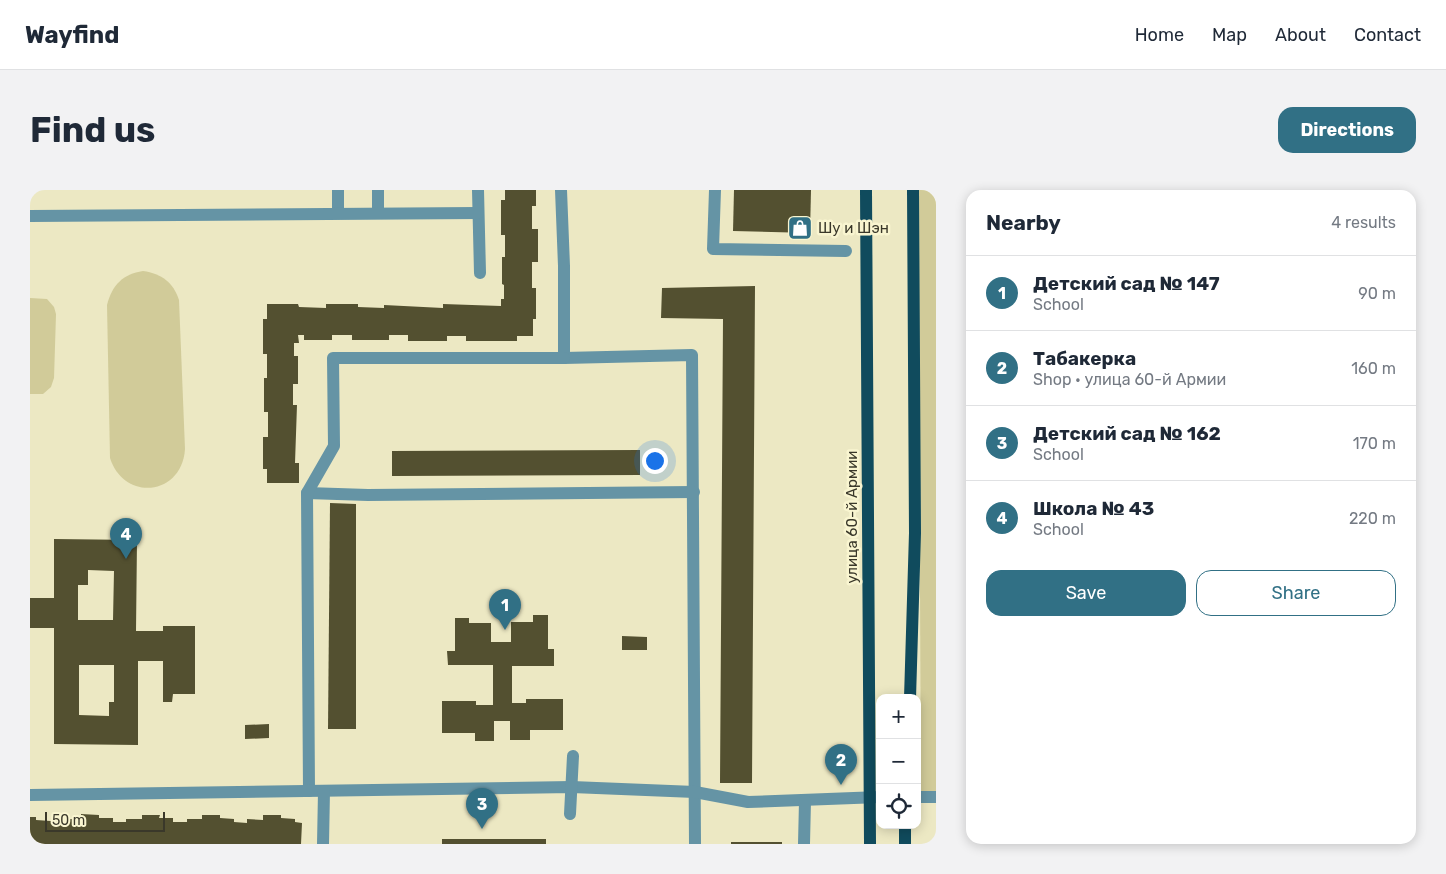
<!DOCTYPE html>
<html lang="en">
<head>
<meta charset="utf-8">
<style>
  body { margin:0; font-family:Rubik,sans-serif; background:#f2f2f3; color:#1f2937 }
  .controls { position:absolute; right:15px; bottom:15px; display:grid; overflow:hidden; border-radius:10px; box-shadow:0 2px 12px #0003 }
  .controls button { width:45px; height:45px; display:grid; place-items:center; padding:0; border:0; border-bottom:1px solid #e0e1e3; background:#fff; color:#1f2937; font:25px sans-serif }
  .scale { position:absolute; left:15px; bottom:12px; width:120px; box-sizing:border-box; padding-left:5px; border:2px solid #3a382a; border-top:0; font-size:14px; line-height:18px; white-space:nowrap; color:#3a382a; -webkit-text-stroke:4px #f9f5d0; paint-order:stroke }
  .you { position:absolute; left:624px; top:270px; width:18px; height:18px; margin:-12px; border:4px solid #fff; border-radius:50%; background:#1a73e8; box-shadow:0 0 0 8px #1a73e833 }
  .badge { display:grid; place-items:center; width:32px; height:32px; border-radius:50%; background:#317085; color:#fff; font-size:16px; font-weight:700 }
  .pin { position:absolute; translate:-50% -41px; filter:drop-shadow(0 1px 2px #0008) }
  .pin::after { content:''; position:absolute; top:26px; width:18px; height:15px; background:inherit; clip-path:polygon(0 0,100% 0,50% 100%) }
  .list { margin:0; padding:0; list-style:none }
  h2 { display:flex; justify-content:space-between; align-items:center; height:65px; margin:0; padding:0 20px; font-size:21px }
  h2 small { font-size:16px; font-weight:400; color:#747a83 }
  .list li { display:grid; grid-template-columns:32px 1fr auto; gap:15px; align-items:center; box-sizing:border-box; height:75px; padding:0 20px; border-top:1px solid #e0e1e3 }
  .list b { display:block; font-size:19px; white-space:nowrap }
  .list p { margin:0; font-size:16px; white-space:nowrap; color:#747a83 }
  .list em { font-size:16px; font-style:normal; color:#747a83 }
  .actions { display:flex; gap:10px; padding:15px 20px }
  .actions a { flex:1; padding:11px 0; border:1px solid #317085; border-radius:15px; text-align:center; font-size:18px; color:#317085 }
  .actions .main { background:#317085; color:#fff }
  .icon { flex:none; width:28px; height:28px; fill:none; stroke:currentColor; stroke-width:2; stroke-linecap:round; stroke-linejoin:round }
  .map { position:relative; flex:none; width:906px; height:654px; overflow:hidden; border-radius:15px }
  header { display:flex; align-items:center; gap:30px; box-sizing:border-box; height:70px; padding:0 25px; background:#fff; border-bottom:1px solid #e0e1e3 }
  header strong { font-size:24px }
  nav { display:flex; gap:28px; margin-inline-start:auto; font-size:18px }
  .intro { display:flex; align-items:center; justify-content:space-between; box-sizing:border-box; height:120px; padding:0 30px }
  h1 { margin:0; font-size:35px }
  .button { padding:12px 22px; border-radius:15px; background:#317085; color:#fff; font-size:18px; font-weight:700 }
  main { display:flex; gap:30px; padding:0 30px }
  aside { flex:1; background:#fff; border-radius:15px; box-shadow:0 2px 12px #0003 }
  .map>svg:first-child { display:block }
  .green { fill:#d1cb99 }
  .building { fill:#535030; fill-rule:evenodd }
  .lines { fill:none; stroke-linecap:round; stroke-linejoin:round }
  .minor { stroke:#6594a5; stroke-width:12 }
  .major { stroke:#104b5d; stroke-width:12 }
  .labels { text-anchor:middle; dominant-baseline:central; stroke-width:5; stroke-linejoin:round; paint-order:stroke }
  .poi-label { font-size:15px; fill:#3a382a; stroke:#f9f5d0; text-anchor:start }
  .street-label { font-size:15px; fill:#3a382a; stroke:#f9f5d0 }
</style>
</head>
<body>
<header>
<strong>Wayfind</strong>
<nav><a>Home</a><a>Map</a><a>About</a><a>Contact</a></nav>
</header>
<div class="intro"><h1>Find us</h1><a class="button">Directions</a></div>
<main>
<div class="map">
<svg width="906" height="654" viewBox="0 0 906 654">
  <rect width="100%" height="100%" fill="#ece8c3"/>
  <!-- green -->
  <g class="green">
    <polygon points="888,0 906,0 906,601 891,601"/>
    <path d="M113 81C132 84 143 92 149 110L155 259C152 306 94 312 80 268L77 115C82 95 93 84 113 81Z"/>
    <polygon points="0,108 17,109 24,117 26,124 24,188 21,197 13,204 0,204"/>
  </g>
  <!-- building -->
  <g class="building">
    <polygon points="475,0 506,0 506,16 502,16 502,39 508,39 508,72 502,72 502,98 506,98 506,129 503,129 503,146 487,146 487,151 436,151 436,146 417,146 417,151 378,151 378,145 359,145 359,150 322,150 322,145 302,145 302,150 274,150 274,145 268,145 269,153 264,153 264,166 268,166 268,194 263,194 263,215 267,215 265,273 269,273 269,293 237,293 237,279 233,279 233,247 238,247 238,222 234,222 234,188 237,188 237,164 233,164 233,129 237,129 237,114 268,114 269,117 296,118 296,114 328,114 328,117 354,118 354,115 413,118 413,114 471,116 471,109 474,109 474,95 472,94 472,67 475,67 475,45 471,45 471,10 475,10"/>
    <polygon points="704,0 781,0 780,43 703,41"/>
    <polygon points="725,96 722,593 690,593 693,129 631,128 632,98"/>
    <polygon points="610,260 610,285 362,286 362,261"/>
    <polygon points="300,313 326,314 326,539 298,539"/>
    <path d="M24 349 107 350 106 441H133V436H165V504H143L142 512H133V471H108V555L24 554V438H0V408H24ZM58 380 84 381 83 430H48V395H58ZM49 475H84V512H79V526L49 525Z"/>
    <polygon points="503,425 518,425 518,459 524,459 524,476 482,476 482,513 496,513 496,509 533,509 533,540 500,540 500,550 480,550 480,531 464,531 464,551 445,551 445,543 412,543 412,511 446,511 446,515 463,515 463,475 418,475 417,461 425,461 425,428 439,428 439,433 461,433 461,452 481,452 481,432 503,432"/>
    <polygon points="592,446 617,447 617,460 592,460"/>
    <polygon points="239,534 239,548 215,549 215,535"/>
    <polygon points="51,624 69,625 69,628 83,628 83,632 96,632 96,629 112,629 112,625 130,625 129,628 143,628 143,632 157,632 157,629 172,629 172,625 190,625 190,628 204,629 204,632 217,633 217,629 233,630 233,625 251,625 251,628 265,629 265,632 272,633 271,654 0,654 0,627 6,627 6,630 35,632 35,629 51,629"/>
    <rect x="412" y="649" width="104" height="5"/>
    <rect x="701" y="652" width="51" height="2"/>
  </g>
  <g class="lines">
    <!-- minor -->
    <g class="minor">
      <polyline points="308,0 308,23"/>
      <polyline points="448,0 450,83"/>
      <polyline points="531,0 534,76 534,168 662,165 665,654"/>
      <polyline points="685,0 683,59 816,61"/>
      <polyline points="348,23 348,0"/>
      <polyline points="0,26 448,23"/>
      <polyline points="277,303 338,305 664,302"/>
      <polyline points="279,601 277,303 304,256 303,168 534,168"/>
      <polyline points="0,605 542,597 665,602 718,612 850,607"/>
      <polyline points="887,607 906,607"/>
      <polyline points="540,624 543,566"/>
      <polyline points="293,654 294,601"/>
      <polyline points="774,654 775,611"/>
    </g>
    <!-- major -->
    <g class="major">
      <polyline points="836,0 840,654"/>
      <polyline points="880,508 885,343 883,0"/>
      <polyline points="875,635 875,654"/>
    </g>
  </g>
  <!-- icons -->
  <defs>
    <symbol id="shop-square" viewBox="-11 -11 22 22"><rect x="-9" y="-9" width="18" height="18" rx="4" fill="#317085" stroke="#f9f5d0"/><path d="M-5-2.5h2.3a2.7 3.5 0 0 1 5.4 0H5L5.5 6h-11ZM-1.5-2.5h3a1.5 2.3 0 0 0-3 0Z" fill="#fff"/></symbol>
  </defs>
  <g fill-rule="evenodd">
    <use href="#shop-square" x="756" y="24" width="28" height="28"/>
  </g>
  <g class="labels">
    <!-- poi labels -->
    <g class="poi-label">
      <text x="788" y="38">Шу и Шэн</text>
    </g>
    <!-- street labels -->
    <g class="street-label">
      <text transform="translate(822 327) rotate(-90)">улица 60-й Армии</text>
    </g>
  </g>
</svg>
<div class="controls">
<button>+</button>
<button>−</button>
<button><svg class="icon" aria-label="locate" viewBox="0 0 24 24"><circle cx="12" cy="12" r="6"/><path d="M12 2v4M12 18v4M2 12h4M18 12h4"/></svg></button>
</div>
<div class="scale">50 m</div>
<div class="you"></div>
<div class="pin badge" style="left:475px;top:440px">1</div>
<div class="pin badge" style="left:811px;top:595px">2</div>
<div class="pin badge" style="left:452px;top:639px">3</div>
<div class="pin badge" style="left:96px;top:369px">4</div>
</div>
<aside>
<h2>Nearby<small>4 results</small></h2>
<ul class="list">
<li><span class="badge">1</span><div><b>Детский сад № 147</b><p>School</p></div><em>90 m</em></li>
<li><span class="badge">2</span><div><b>Табакерка</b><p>Shop · улица 60-й Армии</p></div><em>160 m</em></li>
<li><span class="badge">3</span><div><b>Детский сад № 162</b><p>School</p></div><em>170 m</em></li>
<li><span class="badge">4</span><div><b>Школа № 43</b><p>School</p></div><em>220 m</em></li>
</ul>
<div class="actions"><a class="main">Save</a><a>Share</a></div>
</aside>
</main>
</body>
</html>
